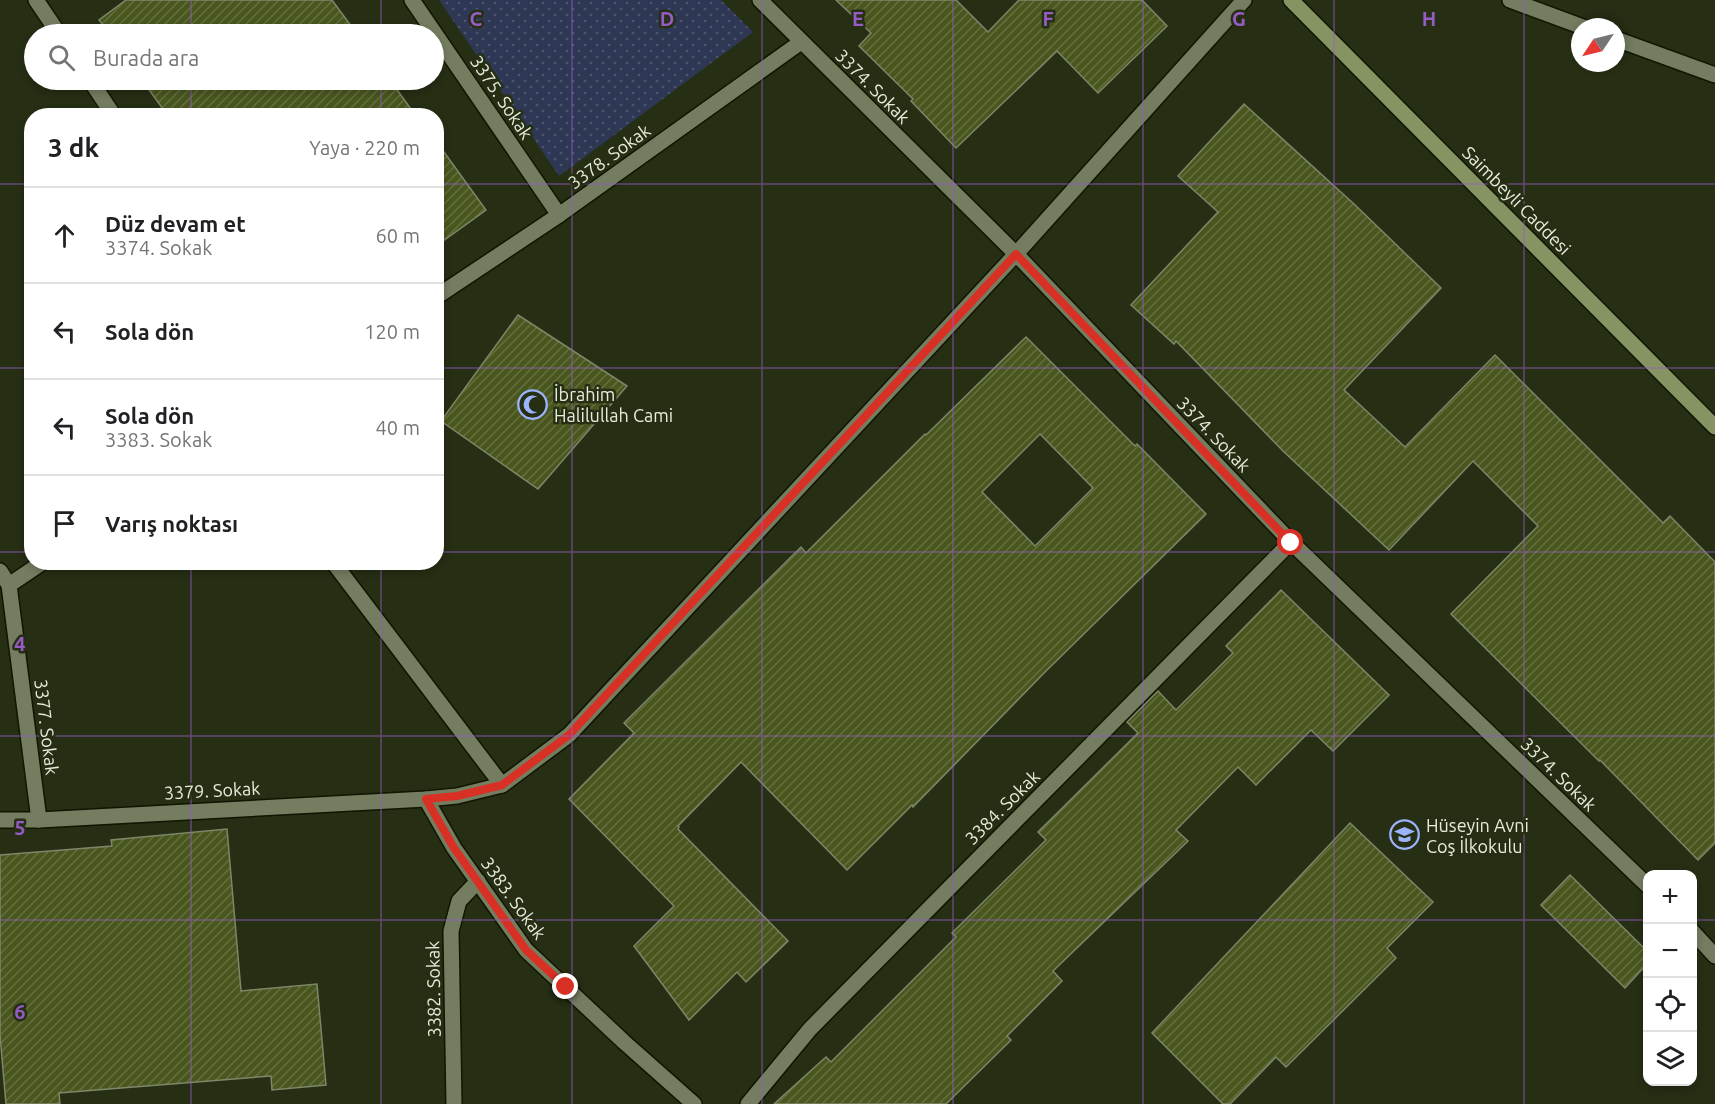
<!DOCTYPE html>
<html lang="tr">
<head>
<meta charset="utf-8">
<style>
  body { margin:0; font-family:Ubuntu,sans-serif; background:#f6f6f6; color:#202124 }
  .controls { position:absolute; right:18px; bottom:18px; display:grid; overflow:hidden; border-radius:12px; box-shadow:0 3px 9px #0003 }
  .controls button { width:54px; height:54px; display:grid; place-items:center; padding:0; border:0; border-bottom:2px solid #e0e0e0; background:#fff; color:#202124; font:30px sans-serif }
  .compass { position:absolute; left:1571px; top:18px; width:54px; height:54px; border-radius:50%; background:#fff; box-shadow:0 3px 9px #0003; rotate:235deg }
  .stop { position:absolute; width:18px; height:18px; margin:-14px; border:4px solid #d93025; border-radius:50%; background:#fff }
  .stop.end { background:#d93025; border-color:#fff; box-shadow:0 2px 6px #0008 }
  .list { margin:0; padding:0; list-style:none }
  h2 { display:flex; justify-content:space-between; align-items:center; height:78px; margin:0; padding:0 24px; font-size:26px }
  h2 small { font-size:20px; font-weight:400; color:#757577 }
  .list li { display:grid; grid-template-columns:39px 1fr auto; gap:18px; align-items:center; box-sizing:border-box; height:96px; padding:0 24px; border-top:2px solid #e0e0e0 }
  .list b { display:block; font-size:22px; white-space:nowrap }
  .list p { margin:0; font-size:20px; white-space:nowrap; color:#757577 }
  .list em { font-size:20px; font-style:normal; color:#757577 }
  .icon { flex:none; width:33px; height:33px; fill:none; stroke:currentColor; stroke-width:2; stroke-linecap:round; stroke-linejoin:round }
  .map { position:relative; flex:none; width:1715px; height:1104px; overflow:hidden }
  .search { position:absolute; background:#fff; box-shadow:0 3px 9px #0003; left:24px; top:24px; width:420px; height:66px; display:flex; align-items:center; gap:15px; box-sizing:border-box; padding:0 21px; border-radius:33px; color:#757577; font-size:22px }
  .panel { position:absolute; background:#fff; box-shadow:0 3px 9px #0003; left:24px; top:108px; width:420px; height:462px; border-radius:24px }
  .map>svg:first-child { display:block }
  .grass { fill:url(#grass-dots) }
  .building { fill:url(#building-hatch); stroke:#7d8669; stroke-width:1.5; fill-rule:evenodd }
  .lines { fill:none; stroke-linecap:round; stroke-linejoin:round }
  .minor-casing { stroke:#101600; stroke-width:18 }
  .secondary-casing { stroke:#101600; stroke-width:18 }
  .minor { stroke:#747d60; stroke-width:15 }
  .secondary { stroke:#859462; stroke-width:15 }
  .route { stroke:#d93025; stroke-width:8 }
  .grid { fill:none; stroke:#965cc6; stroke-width:1.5; stroke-opacity:0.55 }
  .labels { text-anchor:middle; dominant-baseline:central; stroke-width:5; stroke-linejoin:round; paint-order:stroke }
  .street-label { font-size:18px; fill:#e7ecdc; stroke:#262e14 }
  .poi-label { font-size:18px; fill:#e7ecdc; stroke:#262e14; text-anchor:start }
  .grid-label { font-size:20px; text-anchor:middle; font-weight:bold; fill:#965cc6; stroke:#262e14; stroke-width:5; stroke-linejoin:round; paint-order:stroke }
</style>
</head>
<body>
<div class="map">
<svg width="1715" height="1104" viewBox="0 0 1715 1104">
  <defs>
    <pattern id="grass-dots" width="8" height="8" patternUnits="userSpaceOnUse" patternTransform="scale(1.5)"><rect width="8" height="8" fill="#2e3754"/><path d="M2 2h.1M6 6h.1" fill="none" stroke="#4c546c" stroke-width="1.8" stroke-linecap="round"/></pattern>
    <pattern id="building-hatch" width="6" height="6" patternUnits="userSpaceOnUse" patternTransform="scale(1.5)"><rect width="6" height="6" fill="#49571f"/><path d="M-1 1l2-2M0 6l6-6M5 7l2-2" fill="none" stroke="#636f3f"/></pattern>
  </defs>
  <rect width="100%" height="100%" fill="#262e14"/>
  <!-- grass -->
  <polygon class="grass" points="439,0 721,0 753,32 559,176"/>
  <!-- building -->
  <g class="building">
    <polygon points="126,0 332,0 357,34 110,34 99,20"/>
    <polygon points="836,0 956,0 988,32 1019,0 1142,0 1167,26 1098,93 1057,51 956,148 911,101 913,99 859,46 871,33"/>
    <polygon points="142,80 390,80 416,116 168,116"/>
    <polygon points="1244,104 1354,204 1441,288 1344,390 1405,447 1495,355 1663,523 1670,516 1715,562 1715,843 1698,860 1600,760 1599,761 1451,614 1538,526 1473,461 1389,550 1283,451 1176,341 1174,344 1131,305 1218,212 1178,176"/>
    <polygon points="436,141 486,210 436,246"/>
    <polygon points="518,315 627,386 538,489 441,421"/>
    <path d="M1026 337 1135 446 1137 444 1206 514 1044 673 913 807 912 805 847 870 741 762 678 826 679 827 678 829 788 941 746 982 737 972 689 1020 634 946 674 906 569 799 634 733 624 723 801 547 806 553 925 434 926 435ZM1040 434 1093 488 1035 546 982 492Z"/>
    <polygon points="1281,590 1389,695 1333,751 1311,730 1256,785 1238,767 1176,830 1188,841 1053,971 1062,981 1007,1036 1011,1040 946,1104 774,1104 826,1057 831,1062 956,937 952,933 1046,840 1038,832 1138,733 1127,722 1158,691 1176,710 1233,653 1226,646"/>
    <polygon points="1350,823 1433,902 1387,948 1396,958 1286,1067 1276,1057 1230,1104 1223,1104 1152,1033"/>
    <polygon points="227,829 241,991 317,984 326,1085 272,1090 271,1076 59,1093 60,1104 6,1104 0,1035 0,855 112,846 111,840"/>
    <polygon points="1570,875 1647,951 1647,964 1625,988 1541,905"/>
  </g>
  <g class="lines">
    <defs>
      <g id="minor">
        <polyline points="36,0 59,34"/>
        <polyline points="412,0 559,215"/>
        <polyline points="760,0 1016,254 1291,542 1648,886"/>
        <polyline points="1510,0 1583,27"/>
        <polyline points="1616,39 1715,75"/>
        <polyline points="90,80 114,116"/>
        <polyline points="436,297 559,215 801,42"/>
        <polyline points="333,562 502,785"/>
        <polyline points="0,571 9,585 39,820"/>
        <polyline points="9,585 43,562"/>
        <polyline points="426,799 454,848 526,950 624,1042 694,1104"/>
        <polyline points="0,820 39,820 426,799 457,796 502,785 569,735 1016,254 1244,0"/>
        <polyline points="1692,931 1715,956"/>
        <polyline points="454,1104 451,931 459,901 478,881"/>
        <polyline points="748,1104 810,1029 1291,542"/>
      </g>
      <polyline id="secondary" points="1291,0 1715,427"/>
    </defs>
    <!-- minor casing -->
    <use href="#minor" class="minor-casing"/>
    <!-- secondary casing -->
    <use href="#secondary" class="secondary-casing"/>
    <!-- minor -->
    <use href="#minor" class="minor"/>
    <!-- secondary -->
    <use href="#secondary" class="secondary"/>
  </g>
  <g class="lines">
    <!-- route -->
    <polyline class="route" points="566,987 526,950 454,848 426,799 457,796 502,785 569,735 1016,254 1291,543"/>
  </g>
  <!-- grid -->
  <path class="grid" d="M191 0V34M381 0V34M572 0V1104M762 0V1104M953 0V1104M1143 0V1104M1334 0V1104M1524 0V1104M191 80V116M381 80V116M0 184H32M436 184H1715M0 368H32M436 368H1715M0 552H32M436 552H1715M191 562V1104M381 562V1104M0 736H1715M0 920H1648M1692 920H1715"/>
  <!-- icons -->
  <defs>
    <symbol id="mosque-ring" viewBox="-11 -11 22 22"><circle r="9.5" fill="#262e14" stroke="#9cb4fd" stroke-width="1.5"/><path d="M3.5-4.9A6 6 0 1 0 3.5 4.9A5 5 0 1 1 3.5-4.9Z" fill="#9cb4fd"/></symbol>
    <symbol id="school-ring" viewBox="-11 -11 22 22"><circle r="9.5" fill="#262e14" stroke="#9cb4fd" stroke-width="1.5"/><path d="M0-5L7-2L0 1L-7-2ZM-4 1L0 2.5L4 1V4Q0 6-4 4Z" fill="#9cb4fd"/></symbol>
  </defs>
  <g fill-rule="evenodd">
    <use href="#mosque-ring" x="516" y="388" width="33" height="33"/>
    <use href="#school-ring" x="1388" y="818" width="33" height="33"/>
  </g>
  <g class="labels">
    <!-- street labels -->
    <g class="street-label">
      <text transform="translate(873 86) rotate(45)">3374. Sokak</text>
      <text transform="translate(502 97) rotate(56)">3375. Sokak</text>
      <text transform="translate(609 156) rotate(-36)">3378. Sokak</text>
      <text transform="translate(1517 200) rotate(45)">Saimbeyli Caddesi</text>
      <text transform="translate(1214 434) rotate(46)">3374. Sokak</text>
      <text transform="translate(47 727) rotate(83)">3377. Sokak</text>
      <text transform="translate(1559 774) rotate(44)">3374. Sokak</text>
      <text transform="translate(212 790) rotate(-3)">3379. Sokak</text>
      <text transform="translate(1002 807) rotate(-45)">3384. Sokak</text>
      <text transform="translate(514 898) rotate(54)">3383. Sokak</text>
      <text transform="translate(433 989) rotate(-91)">3382. Sokak</text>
    </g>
    <!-- poi labels -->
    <g class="poi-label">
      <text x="554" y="394">İbrahim<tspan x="554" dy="21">Halilullah Cami</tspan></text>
      <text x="1426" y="825">Hüseyin Avni<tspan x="1426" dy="21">Coş İlkokulu</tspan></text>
    </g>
  </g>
  <g class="grid-label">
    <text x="476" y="26">C</text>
    <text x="667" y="26">D</text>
    <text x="858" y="26">E</text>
    <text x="1048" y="26">F</text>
    <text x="1239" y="26">G</text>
    <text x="1429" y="26">H</text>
    <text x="20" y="651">4</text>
    <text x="20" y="835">5</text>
    <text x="20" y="1019">6</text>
  </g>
</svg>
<div class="controls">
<button>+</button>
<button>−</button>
<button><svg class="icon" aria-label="locate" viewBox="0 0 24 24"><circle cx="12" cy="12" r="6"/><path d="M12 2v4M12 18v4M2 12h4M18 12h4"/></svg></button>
<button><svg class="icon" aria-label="layers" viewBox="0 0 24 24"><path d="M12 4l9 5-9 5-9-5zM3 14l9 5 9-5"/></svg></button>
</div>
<svg class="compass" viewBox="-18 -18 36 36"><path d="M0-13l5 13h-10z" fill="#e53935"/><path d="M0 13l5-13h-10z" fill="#757577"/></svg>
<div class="stop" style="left:1291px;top:543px"></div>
<div class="stop end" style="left:566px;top:987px"></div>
<div class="search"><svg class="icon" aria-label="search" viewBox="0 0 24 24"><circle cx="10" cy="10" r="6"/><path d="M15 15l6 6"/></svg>Burada ara</div>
<section class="panel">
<h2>3 dk<small>Yaya · 220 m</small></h2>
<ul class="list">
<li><svg class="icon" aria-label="ahead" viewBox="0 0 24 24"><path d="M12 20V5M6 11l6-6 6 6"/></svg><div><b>Düz devam et</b><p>3374. Sokak</p></div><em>60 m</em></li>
<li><svg class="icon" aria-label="left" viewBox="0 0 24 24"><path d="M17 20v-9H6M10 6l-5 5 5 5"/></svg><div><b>Sola dön</b></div><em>120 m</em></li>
<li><svg class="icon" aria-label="left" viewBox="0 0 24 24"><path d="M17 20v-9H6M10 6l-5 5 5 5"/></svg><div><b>Sola dön</b><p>3383. Sokak</p></div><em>40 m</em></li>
<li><svg class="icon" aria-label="arrive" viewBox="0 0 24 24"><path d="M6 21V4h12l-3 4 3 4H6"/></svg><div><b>Varış noktası</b></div></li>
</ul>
</section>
</div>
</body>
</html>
